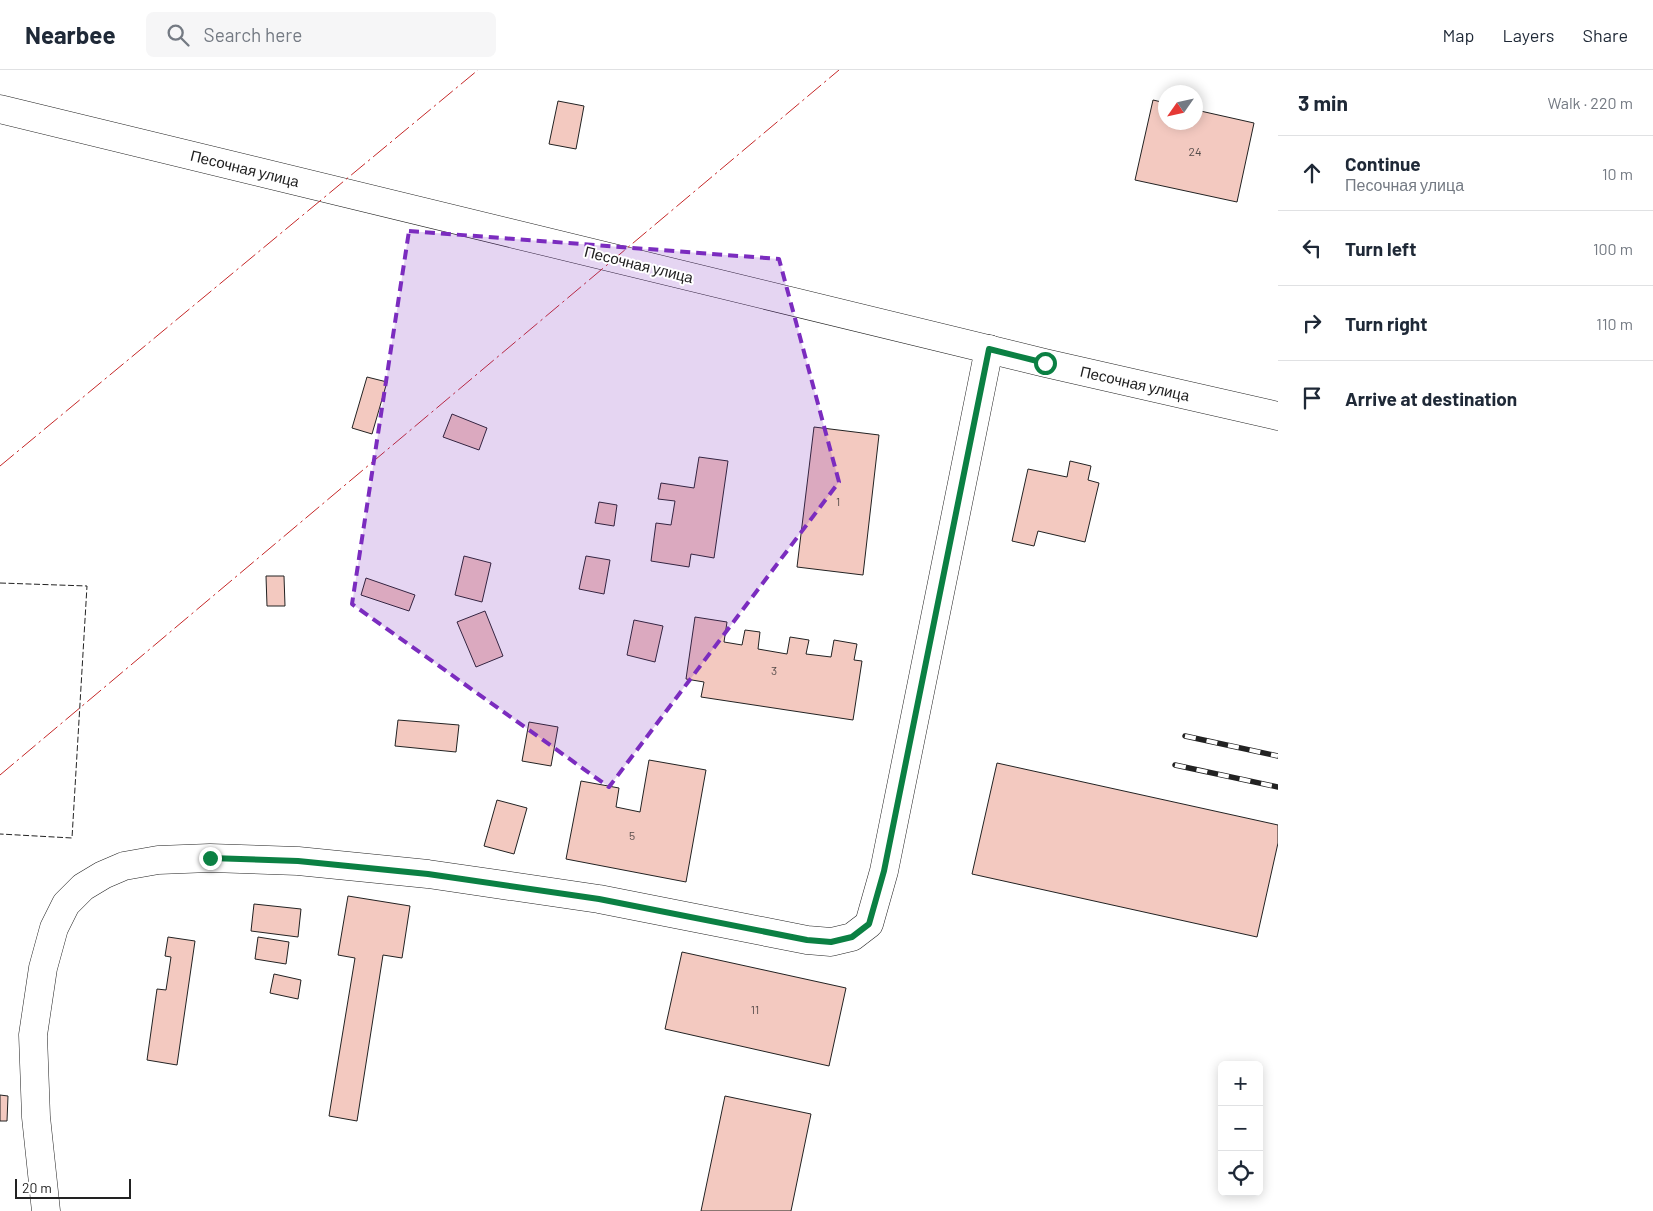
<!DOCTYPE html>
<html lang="en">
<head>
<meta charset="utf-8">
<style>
  body { margin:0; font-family:Barlow,sans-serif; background:#f6f6f7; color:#1f2937 }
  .controls { position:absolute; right:15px; bottom:15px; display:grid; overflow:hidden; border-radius:8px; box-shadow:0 2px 12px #0003 }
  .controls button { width:45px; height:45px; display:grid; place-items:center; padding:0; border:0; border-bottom:1px solid #e0e1e3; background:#fff; color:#1f2937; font:25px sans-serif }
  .compass { position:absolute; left:1158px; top:15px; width:45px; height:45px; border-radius:50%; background:#fff; box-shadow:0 2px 12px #0003; rotate:236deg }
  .scale { position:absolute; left:15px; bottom:12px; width:116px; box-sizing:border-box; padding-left:5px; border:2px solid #222; border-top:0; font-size:14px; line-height:18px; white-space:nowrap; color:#222; -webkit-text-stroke:4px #fff; paint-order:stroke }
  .stop { position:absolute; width:15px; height:15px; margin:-11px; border:4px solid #0b8043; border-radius:50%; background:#fff }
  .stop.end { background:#0b8043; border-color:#fff; box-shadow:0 1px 5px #0008 }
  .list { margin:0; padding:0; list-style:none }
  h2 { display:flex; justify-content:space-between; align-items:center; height:65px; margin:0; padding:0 20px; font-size:21px }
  h2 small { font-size:16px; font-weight:400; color:#747a83 }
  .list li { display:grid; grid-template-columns:32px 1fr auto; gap:15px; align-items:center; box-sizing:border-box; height:75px; padding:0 20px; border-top:1px solid #e0e1e3 }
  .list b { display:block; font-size:19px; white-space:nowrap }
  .list p { margin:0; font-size:16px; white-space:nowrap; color:#747a83 }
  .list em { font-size:16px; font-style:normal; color:#747a83 }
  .icon { flex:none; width:28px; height:28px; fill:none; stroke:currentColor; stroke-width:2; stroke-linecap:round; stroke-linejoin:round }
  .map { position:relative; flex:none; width:1278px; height:1141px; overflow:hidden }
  header { display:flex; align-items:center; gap:30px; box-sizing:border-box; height:70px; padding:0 25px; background:#fff; border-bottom:1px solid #e0e1e3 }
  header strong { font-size:24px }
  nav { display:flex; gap:28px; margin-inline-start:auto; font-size:18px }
  .search { width:350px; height:45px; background:#f6f6f7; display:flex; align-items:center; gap:12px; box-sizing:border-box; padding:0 18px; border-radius:8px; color:#747a83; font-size:19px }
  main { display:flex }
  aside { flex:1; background:#fff }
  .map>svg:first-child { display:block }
  .building { fill:#f3c9c0; stroke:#222 }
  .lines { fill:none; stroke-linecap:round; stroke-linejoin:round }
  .minor-casing { stroke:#222; stroke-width:29 }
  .minor { stroke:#fff; stroke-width:28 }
  .rail-casing { stroke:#222; stroke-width:5.5 }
  .rail { stroke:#fff; stroke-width:4; stroke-dasharray:11; stroke-linecap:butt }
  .fence { stroke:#222; stroke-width:1; stroke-dasharray:6 2.5; stroke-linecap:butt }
  .power { stroke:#c62828; stroke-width:1; stroke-dasharray:18 4 2.5 4; stroke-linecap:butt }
  .route { stroke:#0b8043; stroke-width:6 }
  .marked { fill:#7b2cbf; fill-opacity:0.2; stroke:#7b2cbf; stroke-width:4; stroke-dasharray:10 6; stroke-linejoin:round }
  .labels { text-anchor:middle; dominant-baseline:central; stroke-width:4; stroke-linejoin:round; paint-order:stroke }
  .number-label { font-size:12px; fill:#564c4a }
  .street-label { font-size:15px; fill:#222; stroke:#fff }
</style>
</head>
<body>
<header>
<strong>Nearbee</strong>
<div class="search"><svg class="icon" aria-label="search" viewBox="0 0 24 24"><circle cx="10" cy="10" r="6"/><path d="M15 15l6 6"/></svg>Search here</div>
<nav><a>Map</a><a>Layers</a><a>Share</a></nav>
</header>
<main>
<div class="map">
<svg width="1278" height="1141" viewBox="0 0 1278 1141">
  <rect width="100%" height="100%" fill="#fff"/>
  <!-- building -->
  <g class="building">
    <polygon points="1153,30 1166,33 1166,52 1196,52 1196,40 1254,53 1237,132 1135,110"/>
    <polygon points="558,31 584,36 576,79 549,74"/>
    <polygon points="367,307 387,312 372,364 352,358"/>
    <polygon points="452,344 487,358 479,380 443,367"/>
    <polygon points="814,357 879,365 863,505 797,497"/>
    <polygon points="699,387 728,391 714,488 691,484 689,497 651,491 656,453 671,455 675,431 658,429 661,413 694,418"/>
    <polygon points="1070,391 1091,396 1088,410 1099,413 1085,472 1038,461 1034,476 1012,471 1028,399 1067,407"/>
    <polygon points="599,432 617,435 614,456 595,453"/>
    <polygon points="464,486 491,493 482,532 455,525"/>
    <polygon points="586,486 610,490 604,524 579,519"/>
    <polygon points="266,506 284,506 285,536 267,536"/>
    <polygon points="366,508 415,525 409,541 361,525"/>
    <polygon points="485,541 503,586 476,597 457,552"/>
    <polygon points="695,547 727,552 724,572 742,575 745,560 760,562 758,579 787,584 790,567 809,570 806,584 831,587 834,570 857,574 854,590 862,591 853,650 701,627 704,612 686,609"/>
    <polygon points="634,550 663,556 655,592 627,585"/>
    <polygon points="398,650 459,655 456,682 395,676"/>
    <polygon points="529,652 558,657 551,696 522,691"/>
    <polygon points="649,690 706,700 686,812 566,789 581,711 619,718 616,737 640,742"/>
    <polygon points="997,693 1278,755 1278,773 1257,867 972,804"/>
    <polygon points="497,730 527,738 514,784 484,776"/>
    <polygon points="348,826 410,836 402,888 383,885 357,1051 329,1046 355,888 338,885"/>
    <polygon points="254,834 301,839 298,867 251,861"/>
    <polygon points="168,867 195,871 177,995 147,990 157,919 166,920 171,887 165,886"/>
    <polygon points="258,867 289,872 286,894 255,889"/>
    <polygon points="682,882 846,918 829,996 665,959"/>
    <polygon points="274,904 301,910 298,929 270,923"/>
    <polygon points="0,1025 8,1026 7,1051 0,1051"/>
    <polygon points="725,1026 811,1044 791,1141 701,1141"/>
  </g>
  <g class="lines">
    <defs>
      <g id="minor">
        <polyline points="0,39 1045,293 1278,346"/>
        <polyline points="46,1141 36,1047 33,965 43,898 54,858 66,834 83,817 103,805 124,796 158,790 210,788 298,791 428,804 599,829 807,870 831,872 852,867 869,854 884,801 989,279"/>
      </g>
    </defs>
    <!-- minor casing -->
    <use href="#minor" class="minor-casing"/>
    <!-- minor -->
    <use href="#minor" class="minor"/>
    <defs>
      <g id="rail">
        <polyline points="1185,666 1278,686"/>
        <polyline points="1175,695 1278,717"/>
      </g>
    </defs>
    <!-- rail casing -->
    <use href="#rail" class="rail-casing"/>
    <!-- rail -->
    <use href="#rail" class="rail"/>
    <!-- fence -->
    <polyline class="fence" points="0,513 87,516 72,768 0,764"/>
    <!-- power -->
    <g class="power">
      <polyline points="0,396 478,0"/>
      <polyline points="0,705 839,0"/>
    </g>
  </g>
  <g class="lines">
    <!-- route -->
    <polyline class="route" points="210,788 298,791 428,804 599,829 807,870 831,872 852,867 869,854 884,801 989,279 1045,293"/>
  </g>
  <!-- marked area -->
  <path class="marked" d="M409 161 779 189 839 412 609 717 352 534Z"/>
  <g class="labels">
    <!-- number labels -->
    <g class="number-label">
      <text x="1195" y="81">24</text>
      <text x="838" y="431">1</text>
      <text x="774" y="600">3</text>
      <text x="632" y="765">5</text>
      <text x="755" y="939">11</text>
    </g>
    <!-- street labels -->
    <g class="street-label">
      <text transform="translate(245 98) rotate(14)">Песочная улица</text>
      <text transform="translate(639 194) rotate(14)">Песочная улица</text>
      <text transform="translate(1135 313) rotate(13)">Песочная улица</text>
    </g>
  </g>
</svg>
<div class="controls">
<button>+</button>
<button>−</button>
<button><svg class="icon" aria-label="locate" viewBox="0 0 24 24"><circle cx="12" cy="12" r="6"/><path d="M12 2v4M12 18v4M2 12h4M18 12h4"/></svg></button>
</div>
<svg class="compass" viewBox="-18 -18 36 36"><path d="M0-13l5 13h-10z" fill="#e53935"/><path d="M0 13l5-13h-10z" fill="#747a83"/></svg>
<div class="scale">20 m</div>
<div class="stop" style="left:1045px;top:293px"></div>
<div class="stop end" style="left:210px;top:788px"></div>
</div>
<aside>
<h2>3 min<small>Walk · 220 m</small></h2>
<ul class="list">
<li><svg class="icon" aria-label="ahead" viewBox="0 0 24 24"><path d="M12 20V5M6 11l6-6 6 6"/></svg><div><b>Continue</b><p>Песочная улица</p></div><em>10 m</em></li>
<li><svg class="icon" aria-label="left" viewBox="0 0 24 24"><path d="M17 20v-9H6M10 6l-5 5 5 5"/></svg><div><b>Turn left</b></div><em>100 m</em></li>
<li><svg class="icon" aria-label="right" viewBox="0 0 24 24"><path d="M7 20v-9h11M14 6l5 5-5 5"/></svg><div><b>Turn right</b></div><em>110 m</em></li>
<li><svg class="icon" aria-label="arrive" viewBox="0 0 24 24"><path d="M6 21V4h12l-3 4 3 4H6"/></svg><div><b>Arrive at destination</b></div></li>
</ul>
</aside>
</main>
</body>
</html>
